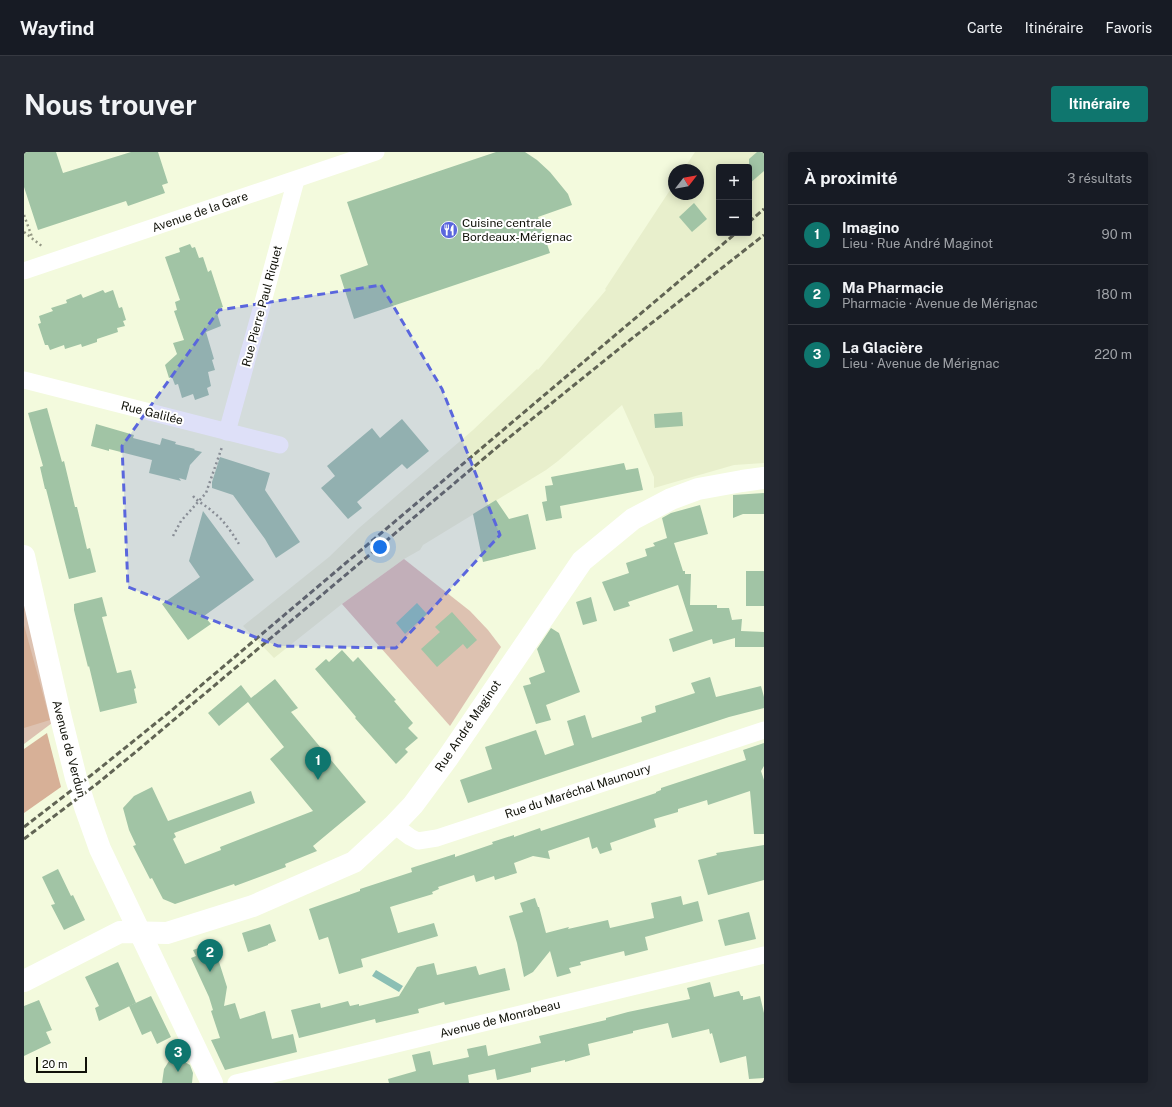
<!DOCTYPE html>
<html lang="fr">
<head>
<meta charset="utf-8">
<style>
  body { margin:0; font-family:"Public Sans",sans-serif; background:#242831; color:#f1f3f6 }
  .controls { position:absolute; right:12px; top:12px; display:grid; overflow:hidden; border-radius:4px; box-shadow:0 2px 10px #0003 }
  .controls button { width:36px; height:36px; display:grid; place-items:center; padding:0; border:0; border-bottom:1px solid #363941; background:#171b24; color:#f1f3f6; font:20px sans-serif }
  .compass { position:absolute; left:644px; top:12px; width:36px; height:36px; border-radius:50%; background:#171b24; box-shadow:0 2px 10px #0003; rotate:59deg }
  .scale { position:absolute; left:12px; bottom:10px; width:51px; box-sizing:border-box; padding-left:4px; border:2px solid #101108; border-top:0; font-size:11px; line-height:14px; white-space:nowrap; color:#101108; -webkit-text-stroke:3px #fff; paint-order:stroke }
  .you { position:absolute; left:356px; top:395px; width:14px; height:14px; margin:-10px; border:3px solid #fff; border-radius:50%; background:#1a73e8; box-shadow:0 0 0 6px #1a73e833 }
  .badge { display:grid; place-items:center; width:26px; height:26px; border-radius:50%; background:#0f766e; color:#fff; font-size:13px; font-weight:700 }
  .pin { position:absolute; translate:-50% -33px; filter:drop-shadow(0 1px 2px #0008) }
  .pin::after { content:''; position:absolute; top:21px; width:14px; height:12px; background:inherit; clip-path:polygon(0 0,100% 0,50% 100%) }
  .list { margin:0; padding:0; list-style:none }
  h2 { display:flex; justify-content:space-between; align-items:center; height:52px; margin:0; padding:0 16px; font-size:17px }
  h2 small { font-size:13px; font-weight:400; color:#9ea1a6 }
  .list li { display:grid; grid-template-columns:26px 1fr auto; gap:12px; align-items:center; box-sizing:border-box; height:60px; padding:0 16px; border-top:1px solid #363941 }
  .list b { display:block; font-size:15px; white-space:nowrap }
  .list p { margin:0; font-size:13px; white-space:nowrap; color:#9ea1a6 }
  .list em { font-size:13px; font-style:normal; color:#9ea1a6 }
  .map { position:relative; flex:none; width:740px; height:931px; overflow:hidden; border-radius:4px }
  header { display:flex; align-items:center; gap:24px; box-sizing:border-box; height:56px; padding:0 20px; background:#171b24; border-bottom:1px solid #363941 }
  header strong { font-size:19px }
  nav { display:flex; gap:22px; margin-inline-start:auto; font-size:14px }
  .intro { display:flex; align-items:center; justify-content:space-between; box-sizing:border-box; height:96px; padding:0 24px }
  h1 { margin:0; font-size:28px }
  .button { padding:10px 18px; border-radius:4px; background:#0f766e; color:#fff; font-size:14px; font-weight:700 }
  main { display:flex; gap:24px; padding:0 24px }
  aside { flex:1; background:#171b24; border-radius:4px; box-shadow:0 2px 10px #0003 }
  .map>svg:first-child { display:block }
  .built { fill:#e8efcc; fill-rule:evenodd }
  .green { fill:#ddc2b1 }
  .forest { fill:#d7b097 }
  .water { fill:#8bbfb4 }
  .building { fill:#a1c4a5 }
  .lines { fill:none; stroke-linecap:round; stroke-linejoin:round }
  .path { stroke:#949884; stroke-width:2.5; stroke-dasharray:2 3; stroke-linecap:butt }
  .minor { stroke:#fff; stroke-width:17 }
  .tertiary { stroke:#fff; stroke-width:22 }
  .secondary { stroke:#fff; stroke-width:22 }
  .rail { stroke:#616454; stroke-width:3; stroke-dasharray:6 3; stroke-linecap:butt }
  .marked { fill:#5a66dd; fill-opacity:0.2; stroke:#5a66dd; stroke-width:3; stroke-dasharray:8 5; stroke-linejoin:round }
  .labels { text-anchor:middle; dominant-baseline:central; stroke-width:4; stroke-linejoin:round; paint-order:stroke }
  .street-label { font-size:12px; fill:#101108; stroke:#fff }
  .poi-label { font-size:12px; fill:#101108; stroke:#fff; text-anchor:start }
</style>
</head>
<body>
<header>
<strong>Wayfind</strong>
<nav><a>Carte</a><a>Itinéraire</a><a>Favoris</a></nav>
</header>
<div class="intro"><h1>Nous trouver</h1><a class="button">Itinéraire</a></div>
<main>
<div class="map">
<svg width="740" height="931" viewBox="0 0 740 931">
  <rect width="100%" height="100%" fill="#f3fadd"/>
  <!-- built -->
  <path class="built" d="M671 0H740V311L710 313 630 336V325L598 253 534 309 522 318 399 393 396 398 380 407 318 452 250 506 219 474 305 405 335 376 449 278 513 217 514 218 582 138 581 137 650 32V42H674V18H659ZM695 15H725V81H695Z"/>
  <!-- green -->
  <g class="green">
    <polygon points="380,407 446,459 464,478 477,495 426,574 318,452"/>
    <polygon points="0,443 32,568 0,592"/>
  </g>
  <!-- forest -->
  <g class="forest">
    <polygon points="0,473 26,568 0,576"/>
    <polygon points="23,581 37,635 0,661 0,597"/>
  </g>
  <!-- water -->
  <g class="water">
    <polygon points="393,451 403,462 381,482 372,471"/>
    <polygon points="352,818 379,834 375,840 348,824"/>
  </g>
  <!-- building -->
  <g class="building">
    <polygon points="0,0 32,0 39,21 107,0 134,0 144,31 138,33 141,41 104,54 102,49 14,78 0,35"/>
    <polygon points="472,0 501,0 513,8 526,20 544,42 548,53 514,65 526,101 330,167 316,123 344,113 323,50"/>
    <polygon points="733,0 740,0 740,19 725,32 725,7"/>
    <polygon points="670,51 683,67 668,80 655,65"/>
    <polygon points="166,92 168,96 171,95 175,106 179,105 184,120 187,118 199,155 192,158 197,174 182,180 190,207 188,208 191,218 184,220 187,234 183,236 185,243 171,248 169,242 158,246 154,232 151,233 148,225 145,226 141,213 153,202 149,191 160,188 150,159 153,158 151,150 156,148 141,105 156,100 155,96"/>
    <polygon points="79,138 81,141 89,138 95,156 98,155 102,168 99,169 101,174 93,176 94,180 73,187 73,190 58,195 57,192 41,197 40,193 26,198 24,193 21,193 14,172 17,171 15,164 29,159 27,156 43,151 42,148 57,142 59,146"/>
    <polygon points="23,256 38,310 40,309 51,355 53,355 63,397 66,396 72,420 45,427 22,337 21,337 16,315 19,314 4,261"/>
    <polygon points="658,260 659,274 631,276 630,262"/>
    <polygon points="378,267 405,299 383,317 378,312 333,350 338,356 324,367 297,336 311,324 303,314 348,276 356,286"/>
    <polygon points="72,272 110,283 109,286 136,293 138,286 152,290 151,292 171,297 170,298 178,300 166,313 162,328 155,326 157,329 125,321 128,308 85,297 85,299 67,294"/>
    <polygon points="196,305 246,321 241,338 276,390 252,406 241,387 209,343 188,336 188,330"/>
    <polygon points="600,311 602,318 614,316 619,338 536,354 538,366 522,369 518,350 523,349 521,334 529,333 527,325"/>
    <polygon points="740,341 740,362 719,362 709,366 709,343"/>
    <polygon points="472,348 485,367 504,362 512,397 459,410 449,362"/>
    <polygon points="676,353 684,382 650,391 659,419 661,419 661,422 667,422 666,453 693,453 693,456 705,456 708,468 718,467 717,479 740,480 740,495 711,495 711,486 689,492 688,487 649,500 645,487 669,479 654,433 604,450 606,454 590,459 578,430 605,421 602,411 623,404 621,397 631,394 629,391 643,386 638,366 647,361"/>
    <polygon points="179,359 230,428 180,464 187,472 164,488 138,452 176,425 165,409"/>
    <rect x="722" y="419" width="18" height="35"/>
    <polygon points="78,445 83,464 78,465 93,521 107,518 112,536 110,537 113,551 76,560 65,514 64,515 58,491 50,458 50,452"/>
    <polygon points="567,445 573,469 559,473 552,450"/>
    <polygon points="428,460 453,488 443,497 439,492 413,515 397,497 416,480 411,475"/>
    <polygon points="527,476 535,481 556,540 522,553 527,568 512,572 499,534 507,532 505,526 521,520 513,497"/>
    <polygon points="318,498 329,510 334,505 372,548 370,549 389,571 384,576 394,586 381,597 384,600 372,612 331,566 332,565 291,517 302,507 305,510"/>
    <polygon points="686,525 692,545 737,534 740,545 740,556 705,565 444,651 436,628 468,617 461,595 512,578 521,603 550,593 543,569 561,563 568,586 618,570 617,565 632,560 631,554 671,541 667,531"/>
    <polygon points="251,527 274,556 267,560 342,650 289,694 293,699 261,712 262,715 211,734 210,732 151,752 139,747 128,726 126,727 109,694 112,693 105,678 99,656 110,644 128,635 144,669 227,639 231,651 150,681 152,685 149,687 161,712 197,698 196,695 289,659 246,607 260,595 224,550 195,574 184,561 217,533 227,546"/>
    <polygon points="740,591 740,614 737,619 740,628 740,682 730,682 726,639 684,653 683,648 654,657 654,660 630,667 632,675 586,691 588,698 576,702 573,695 568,697 565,685 524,699 526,707 509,704 490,711 493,721 471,728 470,724 452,730 450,723 414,735 415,737 408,740 409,742 366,755 374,781 410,771 414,784 337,807 339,815 315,822 304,785 295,788 285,757 336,739 336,737 388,720 387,716 431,702 431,705 469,692 468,690 490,683 490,685 516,676 517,679 632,641 632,640 637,638 637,636 722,608 719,598"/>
    <polygon points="740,693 740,728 684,743 674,708 693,703 692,701"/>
    <polygon points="34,717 47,744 49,743 61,768 40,778 27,753 31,752 18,725"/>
    <polygon points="657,744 659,753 674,749 679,769 621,785 624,798 601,804 600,799 556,810 557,813 545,816 547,821 533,825 526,799 509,820 500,825 493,791 485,764 499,760 496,751 511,746 514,755 515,755 522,781 545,775 544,777 584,768 586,776 630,766 627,751"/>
    <polygon points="725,760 732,787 701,794 694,768"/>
    <polygon points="246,772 252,789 244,792 244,793 224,800 218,781"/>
    <polygon points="189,791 203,835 200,854 211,851 216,867 241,859 248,887 269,882 273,900 201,918 187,888 196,886 187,859 189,858 185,845 167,806 172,804 169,798"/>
    <polygon points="94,810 112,851 75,869 71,856 75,854 61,825"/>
    <polygon points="410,811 413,823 452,814 455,823 481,816 486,838 421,853 420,850 394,857 395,861 352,871 351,867 275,886 267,858 296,851 297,856 324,849 326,854 335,852 335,854 375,844 393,815"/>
    <polygon points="686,830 690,845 715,839 717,844 719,844 719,848 736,844 740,861 740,926 725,927 722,904 696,911 688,881 686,882 685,877 648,886 644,871 609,879 609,881 564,892 566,903 541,910 541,908 507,916 507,920 473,928 471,917 444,923 445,931 365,931 364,927 392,919 388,903 406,899 409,913 445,905 443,897 462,893 464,904 517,891 515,884 582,868 582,866 604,860 666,847 663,836"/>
    <polygon points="127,844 147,885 133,892 127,879 118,883 105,854"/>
    <polygon points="15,848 28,878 22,880 27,891 0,904 0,854"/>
    <polygon points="153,896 159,909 166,913 169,921 168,931 138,931 140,917"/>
  </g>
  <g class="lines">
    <!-- path -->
    <g class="path">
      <polyline points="0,63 8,85"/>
      <polyline points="0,80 19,95"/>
      <path d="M169 344C175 351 183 354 189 360 200 368 208 381 215 392"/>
      <polyline points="149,384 157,369 182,341 198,295"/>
    </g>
    <!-- minor -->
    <g class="minor">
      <polyline points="0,119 352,0"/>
      <polyline points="0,228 256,293"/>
      <polyline points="203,280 239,150 272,28"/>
      <polyline points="370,673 386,685 394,689 413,686 740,578"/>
      <polyline points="212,931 740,803"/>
    </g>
    <!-- tertiary -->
    <polyline class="tertiary" points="0,829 96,780 143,781 229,754 330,710 370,673 389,653 423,607 558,409 609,367 647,347 674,337 718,329 740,326"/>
    <!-- secondary -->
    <polyline class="secondary" points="0,404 37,566 52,626 61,655 76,697 188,931"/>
    <!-- rail -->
    <g class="rail">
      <polyline points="725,70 740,57"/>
      <polyline points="0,675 70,621 148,558 712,81"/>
      <polyline points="0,687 74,631 114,598 477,292 606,188 740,83"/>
    </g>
  </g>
  <!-- marked area -->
  <path class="marked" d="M357 133 418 237 476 383 372 496 254 494 104 435 98 294 195 158Z"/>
  <!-- icons -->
  <defs>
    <symbol id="restaurant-disc" viewBox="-11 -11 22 22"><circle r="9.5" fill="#5a66dd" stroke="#fff"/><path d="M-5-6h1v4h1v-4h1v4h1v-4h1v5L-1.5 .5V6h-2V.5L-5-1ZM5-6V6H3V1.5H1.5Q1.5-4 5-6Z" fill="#fff"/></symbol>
  </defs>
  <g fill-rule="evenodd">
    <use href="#restaurant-disc" x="415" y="68" width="20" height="20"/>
  </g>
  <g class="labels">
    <!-- street labels -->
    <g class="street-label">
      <text transform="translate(176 60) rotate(-19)">Avenue de la Gare</text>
      <text transform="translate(238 154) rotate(-75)">Rue Pierre Paul Riquet</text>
      <text transform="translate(128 261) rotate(14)">Rue Galilée</text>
      <text transform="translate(444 574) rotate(-56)">Rue André Maginot</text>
      <text transform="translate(45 597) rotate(75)">Avenue de Verdun</text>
      <text transform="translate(554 639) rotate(-18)">Rue du Maréchal Maunoury</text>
      <text transform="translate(476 867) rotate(-14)">Avenue de Monrabeau</text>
    </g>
    <!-- poi labels -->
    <g class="poi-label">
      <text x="438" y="71">Cuisine centrale<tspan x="438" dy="14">Bordeaux-Mérignac</tspan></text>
    </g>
  </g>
</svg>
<div class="controls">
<button>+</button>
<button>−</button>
</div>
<svg class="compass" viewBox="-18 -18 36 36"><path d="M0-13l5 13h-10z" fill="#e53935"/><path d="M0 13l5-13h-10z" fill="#9ea1a6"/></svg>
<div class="scale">20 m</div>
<div class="you"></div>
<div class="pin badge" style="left:294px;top:628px">1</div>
<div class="pin badge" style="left:186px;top:820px">2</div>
<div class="pin badge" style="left:154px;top:920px">3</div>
</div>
<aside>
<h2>À proximité<small>3 résultats</small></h2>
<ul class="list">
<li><span class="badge">1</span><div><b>Imagino</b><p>Lieu · Rue André Maginot</p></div><em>90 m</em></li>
<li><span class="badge">2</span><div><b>Ma Pharmacie</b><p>Pharmacie · Avenue de Mérignac</p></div><em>180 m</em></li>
<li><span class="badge">3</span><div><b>La Glacière</b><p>Lieu · Avenue de Mérignac</p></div><em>220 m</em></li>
</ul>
</aside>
</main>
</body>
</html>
